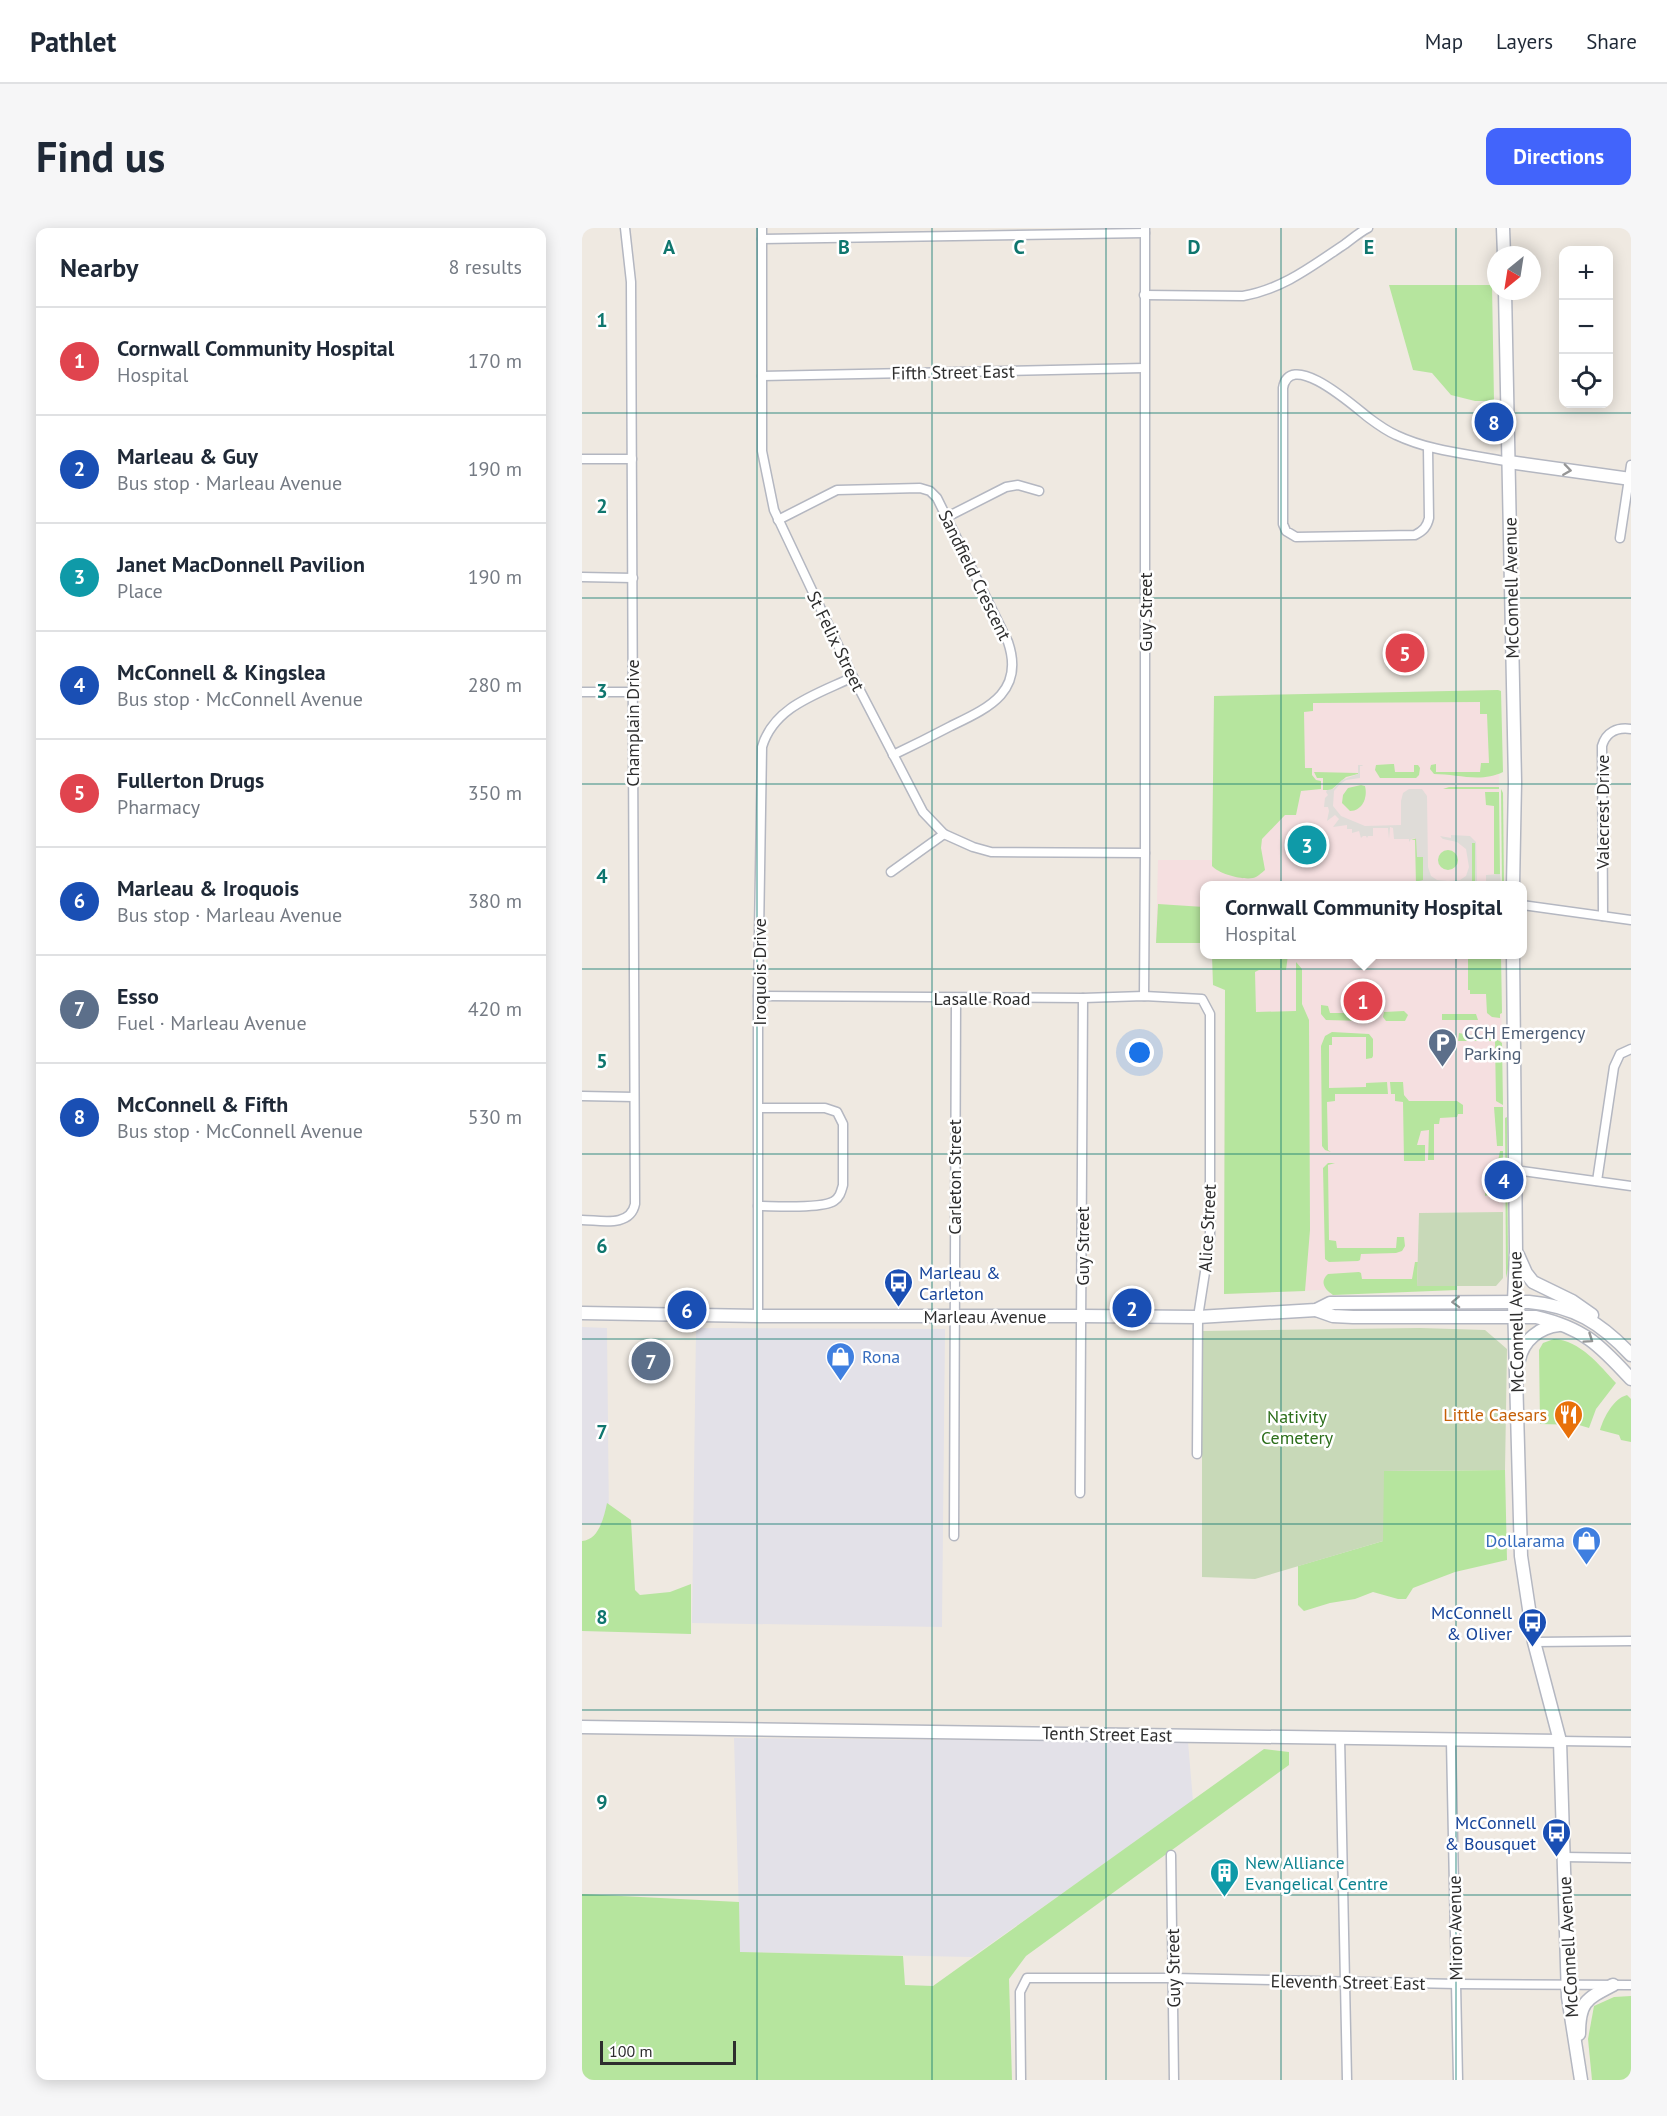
<!DOCTYPE html>
<html lang="en">
<head>
<meta charset="utf-8">
<style>
  body { margin:0; font-family:"PT Sans",sans-serif; background:#f6f6f7; color:#1f2937 }
  .controls { position:absolute; right:18px; top:18px; display:grid; overflow:hidden; border-radius:12px; box-shadow:0 3px 15px #0003 }
  .controls button { width:54px; height:54px; display:grid; place-items:center; padding:0; border:0; border-bottom:2px solid #e0e1e3; background:#fff; color:#1f2937; font:30px sans-serif }
  .compass { position:absolute; left:905px; top:18px; width:54px; height:54px; border-radius:50%; background:#fff; box-shadow:0 3px 15px #0003; rotate:210deg }
  .scale { position:absolute; left:18px; bottom:15px; width:136px; box-sizing:border-box; padding-left:6px; border:3px solid #2e2e2e; border-top:0; font-size:16px; line-height:21px; white-space:nowrap; color:#2e2e2e; -webkit-text-stroke:4px #fff; paint-order:stroke }
  .you { position:absolute; left:558px; top:825px; width:21px; height:21px; margin:-15px; border:4px solid #fff; border-radius:50%; background:#1a73e8; box-shadow:0 0 0 9px #1a73e833 }
  .badge { display:grid; place-items:center; width:39px; height:39px; border-radius:50%; background:#4264fb; color:#fff; font-size:20px; font-weight:700 }
  .pin { position:absolute; translate:-50% -50%; border:3px solid #fff; box-shadow:0 2px 6px #0006 }
  .popup { position:absolute; left:618px; top:653px; width:327px; height:78px; box-sizing:border-box; display:grid; place-content:center; border-radius:12px; background:#fff; filter:drop-shadow(0 2px 4px #0005); font-size:20px; white-space:nowrap; color:#747a83 }
  .popup b { font-size:22px; color:#1f2937 }
  .popup::after { content:''; position:absolute; left:50%; top:100%; margin-left:-12px; border:12px solid transparent; border-top-color:#fff }
  .list { margin:0; padding:0; list-style:none }
  h2 { display:flex; justify-content:space-between; align-items:center; height:78px; margin:0; padding:0 24px; font-size:26px }
  h2 small { font-size:20px; font-weight:400; color:#747a83 }
  .list li { display:grid; grid-template-columns:39px 1fr auto; gap:18px; align-items:center; box-sizing:border-box; height:108px; padding:0 24px; border-top:2px solid #e0e1e3 }
  .list b { display:block; font-size:22px; white-space:nowrap }
  .list p { margin:0; font-size:20px; white-space:nowrap; color:#747a83 }
  .list em { font-size:20px; font-style:normal; color:#747a83 }
  .icon { flex:none; width:33px; height:33px; fill:none; stroke:currentColor; stroke-width:2; stroke-linecap:round; stroke-linejoin:round }
  .map { position:relative; flex:none; width:1049px; height:1852px; overflow:hidden; border-radius:12px }
  header { display:flex; align-items:center; gap:36px; box-sizing:border-box; height:84px; padding:0 30px; background:#fff; border-bottom:2px solid #e0e1e3 }
  header strong { font-size:28px }
  nav { display:flex; gap:33px; margin-inline-start:auto; font-size:21px }
  .intro { display:flex; align-items:center; justify-content:space-between; box-sizing:border-box; height:144px; padding:0 36px }
  h1 { margin:0; font-size:42px }
  .button { padding:15px 27px; border-radius:12px; background:#4264fb; color:#fff; font-size:21px; font-weight:700 }
  main { display:flex; gap:36px; padding:0 36px }
  aside { flex:1; background:#fff; border-radius:12px; box-shadow:0 3px 15px #0003 }
  .map>svg:first-child { display:block }
  .industrial { fill:#e3e1e8 }
  .medical { fill:#f5dfe0 }
  .green { fill:#b6e59e }
  .cemetery { fill:#c8d9b8 }
  .plaza { fill:#dfdcd8; fill-rule:evenodd }
  .lines { fill:none; stroke-linecap:round; stroke-linejoin:round }
  .street-casing { stroke:#b4b7c1; stroke-width:11 }
  .secondary-casing { stroke:#b4b7c1; stroke-width:15 }
  .street { stroke:#fff; stroke-width:8 }
  .secondary { stroke:#fff; stroke-width:12 }
  .oneway { stroke:#969696 }
  .grid { fill:none; stroke:#0f766e; stroke-width:1.5; stroke-opacity:0.55 }
  .labels { text-anchor:middle; dominant-baseline:central; stroke-width:5; stroke-linejoin:round; paint-order:stroke }
  .street-label { font-size:18px; fill:#2e2e2e; stroke:#fff }
  .service-label { font-size:18px; fill:#4e5e75; stroke:#fff; text-anchor:start }
  .transit-label { font-size:18px; fill:#164399; stroke:#fff; text-anchor:end }
  .shop-label { font-size:18px; fill:#366cbe; stroke:#fff; text-anchor:start }
  .food-label { font-size:18px; fill:#c56008; stroke:#fff; text-anchor:end }
  .park-label { font-size:18px; fill:#2c6e1b; stroke:#fff }
  .culture-label { font-size:18px; fill:#0d838f; stroke:#fff; text-anchor:start }
  .grid-label { font-size:20px; text-anchor:middle; font-weight:bold; fill:#0f766e; stroke:#fff; stroke-width:5; stroke-linejoin:round; paint-order:stroke }
</style>
</head>
<body>
<header>
<strong>Pathlet</strong>
<nav><a>Map</a><a>Layers</a><a>Share</a></nav>
</header>
<div class="intro"><h1>Find us</h1><a class="button">Directions</a></div>
<main>
<aside>
<h2>Nearby<small>8 results</small></h2>
<ul class="list">
<li><span class="badge" style="background:#e0444e">1</span><div><b>Cornwall Community Hospital</b><p>Hospital</p></div><em>170 m</em></li>
<li><span class="badge" style="background:#1a4fb4">2</span><div><b>Marleau &amp; Guy</b><p>Bus stop · Marleau Avenue</p></div><em>190 m</em></li>
<li><span class="badge" style="background:#0f9aa8">3</span><div><b>Janet MacDonnell Pavilion</b><p>Place</p></div><em>190 m</em></li>
<li><span class="badge" style="background:#1a4fb4">4</span><div><b>McConnell &amp; Kingslea</b><p>Bus stop · McConnell Avenue</p></div><em>280 m</em></li>
<li><span class="badge" style="background:#e0444e">5</span><div><b>Fullerton Drugs</b><p>Pharmacy</p></div><em>350 m</em></li>
<li><span class="badge" style="background:#1a4fb4">6</span><div><b>Marleau &amp; Iroquois</b><p>Bus stop · Marleau Avenue</p></div><em>380 m</em></li>
<li><span class="badge" style="background:#5c6f8a">7</span><div><b>Esso</b><p>Fuel · Marleau Avenue</p></div><em>420 m</em></li>
<li><span class="badge" style="background:#1a4fb4">8</span><div><b>McConnell &amp; Fifth</b><p>Bus stop · McConnell Avenue</p></div><em>530 m</em></li>
</ul>
</aside>
<div class="map">
<svg width="1049" height="1852" viewBox="0 0 1049 1852">
  <rect width="100%" height="100%" fill="#efe9e1"/>
  <!-- industrial -->
  <g class="industrial">
    <polygon points="0,1099 25,1100 27,1296 0,1295"/>
    <polygon points="114,1100 363,1101 360,1399 110,1395"/>
    <polygon points="152,1510 606,1514 611,1573 390,1729 158,1724"/>
  </g>
  <!-- medical -->
  <g class="medical">
    <polygon points="916,462 918,657 622,658 622,715 574,715 576,632 630,632 632,468"/>
    <polygon points="630,727 919,727 921,984 837,985 835,1058 642,1066 643,762 631,757"/>
  </g>
  <!-- green -->
  <g class="green">
    <polygon points="807,57 910,57 912,173 893,173 869,167 850,145 831,142"/>
    <path d="M916 462 919 463 921 544C899 555 875 546 852 546L848 541 849 537 854 536V544H898L899 535H907L905 486H898V474L731 475V483L722 484 723 540H730V547L734 552 739 553V561L719 563 714 587H703L680 611 679 620 683 642C679 645 676 649 671 650 660 652 637 646 630 638L632 468Z"/>
    <polygon points="810,536 812,536 813,544 832,544 832,537 836,537 838,540 837,547 834,550 798,550 793,542 794,537"/>
    <polygon points="732,544 776,545 776,546 764,549 749,562 741,562 741,550 735,550"/>
    <path d="M779 557 783 558C786 570 780 583 768 583L760 575 761 567 766 560Z"/>
    <polygon points="867,559 917,559 917,561 861,561"/>
    <polygon points="919,561 921,565 922,658 920,657"/>
    <polygon points="903,564 917,564 918,647 912,646 912,578 904,577"/>
    <polygon points="837,565 840,567 841,579 824,579 826,567"/>
    <polygon points="835,610 835,629 841,629 841,653 837,653 837,657 834,657 833,612 829,612"/>
    <rect x="890" y="614" width="3" height="41"/>
    <circle cx="866" cy="632" r="10"/>
    <polygon points="576,676 622,679 622,715 574,715"/>
    <polygon points="630,727 706,727 704,742 677,742 673,744 674,784 714,783 714,734 720,741 720,776 727,792 728,1002 723,1063 642,1066 643,762 631,757"/>
    <polygon points="886,727 919,727 920,785 918,786 918,790 910,789 905,785 904,766 888,766 888,762 886,762"/>
    <polygon points="739,777 746,778 748,785 777,785 780,793 744,792 739,786"/>
    <polygon points="822,783 826,787 823,793 804,793 801,789 802,784"/>
    <polygon points="860,786 894,786 896,792 860,792"/>
    <polygon points="750,804 787,806 791,811 791,828 790,830 784,831 784,809 750,809 750,817 747,817 747,860 784,859 784,855 805,854 806,866 753,866 753,873 745,874 746,922 749,924 743,922 740,918 739,818 743,808"/>
    <path d="M877 805C889 808 914 808 920 815L921 877 914 873 913 813H876Z"/>
    <polygon points="808,854 821,854 822,867 827,873 875,873 881,877 881,886 876,886 875,889 858,890 857,896 852,896 852,932 846,932 847,902 839,903 835,917 843,917 843,933 822,933 821,874 813,873 813,866 809,866"/>
    <polygon points="912,879 921,879 921,918 915,918"/>
    <polygon points="925,889 926,1041 924,1050 923,890"/>
    <polygon points="918,923 921,923 921,962 918,960 913,965 903,968 903,965 911,965 914,962 913,954 916,946 914,934 916,933"/>
    <polygon points="746,935 753,935 746,937 747,1012 754,1013 755,1020 814,1020 815,1009 822,1009 823,1018 820,1023 814,1025 779,1026 778,1032 776,1033 747,1034 743,1031 741,940"/>
    <path d="M833 1034H836L835 1058H875V1062L751 1067C743 1062 737 1054 746 1046L777 1044 779 1045 780 1051H830Z"/>
    <path d="M972 1111C998 1112 1018 1138 1034 1155L1014 1181 1007 1200 997 1197 958 1196 957 1122 961 1115Z"/>
    <path d="M1045 1167 1049 1171V1214L1039 1212 1037 1207 1018 1202C1022 1189 1031 1171 1045 1167Z"/>
    <polygon points="923,1242 925,1332 873,1344 844,1355 831,1360 824,1371 816,1371 791,1364 773,1371 748,1375 722,1383 716,1377 716,1338 801,1313 801,1243"/>
    <path d="M25 1275 49 1292 53 1362 58 1367 88 1364 109 1356V1406L0 1403V1313C17 1312 22 1289 25 1275Z"/>
    <polygon points="682,1521 707,1524 707,1537 444,1728 427,1751 430,1852 0,1852 0,1666 157,1674 158,1724 321,1728 323,1757 351,1758"/>
    <polygon points="1049,1768 1049,1852 1010,1852 1006,1811 1012,1778 1032,1769"/>
  </g>
  <!-- cemetery -->
  <g class="cemetery">
    <polygon points="921,984 921,1050 914,1058 835,1058 837,985"/>
    <polygon points="838,1100 903,1102 925,1121 923,1242 802,1243 801,1313 673,1351 620,1349 620,1103"/>
  </g>
  <!-- plaza -->
  <path class="plaza" d="M776 537H780L781 538H778V550L764 552 757 557 752 563 751 578 759 588 783 598 819 597V573L821 565 827 561H840L845 568 846 639 849 648 855 652 866 653 878 652 884 648 887 639 884 621 875 614 861 611 858 608 869 610V607L888 608 894 614 895 654H904V647L918 646 919 657H837V653L841 652V629H835L834 610 829 611 827 614V611H812L811 600 808 599 807 611 806 600H791V608H786L785 610 784 608H781L779 610 777 603 770 605V601H765V597L751 599 757 591 753 587 745 593 747 583 746 579H742L743 570 746 567 744 564 745 562 751 561 760 552 776 546ZM890 615H893V655H890Z"/>
  <g class="lines">
    <defs>
      <g id="street">
        <polyline points="180,0 180,223 192,282 271,449 341,584 362,606 391,619 409,624 563,625"/>
        <polyline points="180,11 563,5"/>
        <path d="M562 67 661 68C701 61 730 38 763 16 771 10 778 4 786 0"/>
        <polyline points="180,148 562,140"/>
        <path d="M846 220 847 290C845 299 841 303 833 307L714 309 704 303 701 296V160C708 120 774 180 787 190 795 196 805 203 814 207 850 224 889 226 927 234"/>
        <polyline points="0,231 50,231"/>
        <polyline points="365,289 424,259 436,257 457,263"/>
        <path d="M196 292 255 262 338 260 348 263 355 270 426 414C443 464 406 480 369 498 350 508 330 518 311 527"/>
        <polyline points="1038,310 1049,237"/>
        <polyline points="0,349 51,350"/>
        <polyline points="0,464 50,464"/>
        <polyline points="309,644 362,606"/>
        <polyline points="940,677 1049,692"/>
        <path d="M1021 688 1020 518C1024 504 1035 499 1049 501"/>
        <polyline points="176,768 501,770 562,768 620,771 628,786 628,1012 616,1089 615,1226"/>
        <polyline points="562,768 563,625 563,0"/>
        <polyline points="0,868 52,869"/>
        <polyline points="933,942 1049,958"/>
        <polyline points="1015,953 1032,839 1038,826 1049,821"/>
        <path d="M176 978C192 978 240 981 252 973 258 969 259 964 261 957V896L255 884 243 880H177"/>
        <path d="M0 992C18 992 48 1000 53 976L49 54 43 0"/>
        <path d="M176 1088V768L180 519C192 478 236 466 271 449"/>
        <polyline points="498,1265 501,770"/>
        <polyline points="372,1308 374,770"/>
        <polyline points="952,1414 1049,1413"/>
        <polyline points="758,1509 765,1852"/>
        <polyline points="869,1513 876,1852"/>
        <polyline points="978,1513 1049,1514"/>
        <polyline points="589,1627 592,1852"/>
        <polyline points="981,1629 1049,1630"/>
        <polyline points="439,1852 438,1764 445,1750 591,1750 875,1756 1049,1757"/>
      </g>
      <g id="secondary">
        <polyline points="921,0 922,27"/>
        <polyline points="923,63 933,554 931,658"/>
        <polyline points="927,234 1049,251"/>
        <polyline points="931,726 934,1023 932,1074 939,1328 952,1414 978,1513 986,1769 999,1852"/>
        <polyline points="936,1027 944,1045 951,1054 990,1073 1010,1087"/>
        <path d="M734 1082 751 1088 771 1089H954C1001 1100 1017 1116 1049 1151"/>
        <path d="M0 1085 176 1088H500L616 1089 734 1082 748 1075 947 1074C992 1078 1019 1095 1049 1127"/>
        <path d="M937 1132C941 1112 958 1099 977 1097"/>
        <polyline points="0,1499 978,1513"/>
        <path d="M997 1806C997 1774 1004 1771 1031 1757"/>
      </g>
    </defs>
    <!-- street casing -->
    <use href="#street" class="street-casing"/>
    <!-- secondary casing -->
    <use href="#secondary" class="secondary-casing"/>
    <!-- street -->
    <use href="#street" class="street"/>
    <!-- secondary -->
    <use href="#secondary" class="secondary"/>
  </g>
  <!-- one-way arrows -->
  <defs><path id="oneway-chevron" d="M-2-3.5L2.5 0L-2 3.5" fill="none" stroke-width="1.6" stroke-linecap="round" stroke-linejoin="round" transform="scale(1.5)"/></defs>
  <g class="oneway">
    <use href="#oneway-chevron" transform="translate(985 242) rotate(8)"/>
    <use href="#oneway-chevron" transform="translate(874 1074) rotate(178)"/>
    <use href="#oneway-chevron" transform="translate(1007 1111) rotate(34)"/>
  </g>
  <!-- grid -->
  <path class="grid" d="M175 0V1852M350 0V1852M524 0V1852M699 0V1852M874 0V1852M0 185H1049M0 370H1049M0 556H1049M0 741H1049M0 926H1049M0 1111H1049M0 1296H1049M0 1482H1049M0 1667H1049"/>
  <!-- icons -->
  <defs>
    <symbol id="parking-pin" viewBox="-11 -11 22 30"><path d="M0 17L-7.5 6A9.5 9.5 0 1 1 7.5 6Z" fill="#5c6f8a" stroke="#fff"/><path d="M-3.5-5.5H1a3.5 3.5 0 0 1 0 7H-1V5.5H-3.5ZM-1-3.4V-.6H.8a1.4 1.4 0 0 0 0-2.8Z" fill="#fff"/></symbol>
    <symbol id="bus-pin" viewBox="-11 -11 22 30"><path d="M0 17L-7.5 6A9.5 9.5 0 1 1 7.5 6Z" fill="#1a4fb4" stroke="#fff"/><path d="M-5-6H5V4H4V6H2V4H-2V6H-4V4H-5ZM-3.5-4V0h7V-4ZM-3.5 1.2v1.5H-2V1.2ZM2 1.2v1.5H3.5V1.2Z" fill="#fff"/></symbol>
    <symbol id="shop-pin" viewBox="-11 -11 22 30"><path d="M0 17L-7.5 6A9.5 9.5 0 1 1 7.5 6Z" fill="#3f7fe0" stroke="#fff"/><path d="M-5-2.5h2.3a2.7 3.5 0 0 1 5.4 0H5L5.5 6h-11ZM-1.5-2.5h3a1.5 2.3 0 0 0-3 0Z" fill="#fff"/></symbol>
    <symbol id="restaurant-pin" viewBox="-11 -11 22 30"><path d="M0 17L-7.5 6A9.5 9.5 0 1 1 7.5 6Z" fill="#e8710a" stroke="#fff"/><path d="M-5-6h1v4h1v-4h1v4h1v-4h1v5L-1.5 .5V6h-2V.5L-5-1ZM5-6V6H3V1.5H1.5Q1.5-4 5-6Z" fill="#fff"/></symbol>
    <symbol id="building-pin" viewBox="-11 -11 22 30"><path d="M0 17L-7.5 6A9.5 9.5 0 1 1 7.5 6Z" fill="#0f9aa8" stroke="#fff"/><path d="M-4-6H4V6H1V3H-1V6H-4ZM-2.5-4.3h1.7v1.8h-1.7ZM.8-4.3h1.7v1.8H.8ZM-2.5-1h1.7V.8h-1.7ZM.8-1h1.7V.8H.8Z" fill="#fff"/></symbol>
  </defs>
  <g fill-rule="evenodd">
    <use href="#parking-pin" x="844" y="798" width="33" height="45"/>
    <use href="#bus-pin" x="300" y="1038" width="33" height="45"/>
    <use href="#shop-pin" x="242" y="1112" width="33" height="45"/>
    <use href="#restaurant-pin" x="970" y="1170" width="33" height="45"/>
    <use href="#shop-pin" x="988" y="1296" width="33" height="45"/>
    <use href="#bus-pin" x="934" y="1378" width="33" height="45"/>
    <use href="#bus-pin" x="958" y="1588" width="33" height="45"/>
    <use href="#building-pin" x="626" y="1628" width="33" height="45"/>
  </g>
  <g class="labels">
    <!-- street labels -->
    <g class="street-label">
      <text transform="translate(371 144) rotate(-1)">Fifth Street East</text>
      <text transform="translate(393 347) rotate(64)">Sandfield Crescent</text>
      <text transform="translate(929 360) rotate(-91)">McConnell Avenue</text>
      <text transform="translate(563 384) rotate(-90)">Guy Street</text>
      <text transform="translate(254 413) rotate(64)">St Felix Street</text>
      <text transform="translate(50 495) rotate(-90)">Champlain Drive</text>
      <text transform="translate(1020 584) rotate(-90)">Valecrest Drive</text>
      <text transform="translate(177 744) rotate(-90)">Iroquois Drive</text>
      <text x="400" y="770">Lasalle Road</text>
      <text transform="translate(372 949) rotate(-90)">Carleton Street</text>
      <text transform="translate(625 1000) rotate(-87)">Alice Street</text>
      <text transform="translate(500 1018) rotate(-90)">Guy Street</text>
      <text x="403" y="1088">Marleau Avenue</text>
      <text transform="translate(934 1094) rotate(-91)">McConnell Avenue</text>
      <text transform="translate(525 1506) rotate(1)">Tenth Street East</text>
      <text transform="translate(873 1700) rotate(-91)">Miron Avenue</text>
      <text transform="translate(986 1719) rotate(-93)">McConnell Avenue</text>
      <text transform="translate(591 1740) rotate(-91)">Guy Street</text>
      <text transform="translate(766 1754) rotate(1)">Eleventh Street East</text>
    </g>
    <!-- service labels -->
    <g class="service-label">
      <text x="882" y="804">CCH Emergency<tspan x="882" dy="21">Parking</tspan></text>
    </g>
    <!-- transit labels -->
    <g class="transit-label">
      <text x="337" y="1044" text-anchor="start">Marleau &amp;<tspan x="337" dy="21">Carleton</tspan></text>
      <text x="930" y="1384">McConnell<tspan x="930" dy="21">&amp; Oliver</tspan></text>
      <text x="954" y="1594">McConnell<tspan x="954" dy="21">&amp; Bousquet</tspan></text>
    </g>
    <!-- shop labels -->
    <g class="shop-label">
      <text x="280" y="1128">Rona</text>
      <text x="983" y="1312" text-anchor="end">Dollarama</text>
    </g>
    <!-- food labels -->
    <g class="food-label">
      <text x="965" y="1186">Little Caesars</text>
    </g>
    <!-- park labels -->
    <g class="park-label">
      <text x="715" y="1188">Nativity<tspan x="715" dy="21">Cemetery</tspan></text>
    </g>
    <!-- culture labels -->
    <g class="culture-label">
      <text x="663" y="1634">New Alliance<tspan x="663" dy="21">Evangelical Centre</tspan></text>
    </g>
  </g>
  <g class="grid-label">
    <text x="87" y="26">A</text>
    <text x="262" y="26">B</text>
    <text x="437" y="26">C</text>
    <text x="612" y="26">D</text>
    <text x="787" y="26">E</text>
    <text x="20" y="99">1</text>
    <text x="20" y="285">2</text>
    <text x="20" y="470">3</text>
    <text x="20" y="655">4</text>
    <text x="20" y="840">5</text>
    <text x="20" y="1025">6</text>
    <text x="20" y="1211">7</text>
    <text x="20" y="1396">8</text>
    <text x="20" y="1581">9</text>
  </g>
</svg>
<div class="controls">
<button>+</button>
<button>−</button>
<button><svg class="icon" aria-label="locate" viewBox="0 0 24 24"><circle cx="12" cy="12" r="6"/><path d="M12 2v4M12 18v4M2 12h4M18 12h4"/></svg></button>
</div>
<svg class="compass" viewBox="-18 -18 36 36"><path d="M0-13l5 13h-10z" fill="#e53935"/><path d="M0 13l5-13h-10z" fill="#747a83"/></svg>
<div class="scale">100 m</div>
<div class="you"></div>
<div class="pin badge" style="left:781px;top:773px;background:#e0444e">1</div>
<div class="popup"><b>Cornwall Community Hospital</b>Hospital</div>
<div class="pin badge" style="left:550px;top:1080px;background:#1a4fb4">2</div>
<div class="pin badge" style="left:725px;top:617px;background:#0f9aa8">3</div>
<div class="pin badge" style="left:922px;top:952px;background:#1a4fb4">4</div>
<div class="pin badge" style="left:823px;top:425px;background:#e0444e">5</div>
<div class="pin badge" style="left:105px;top:1082px;background:#1a4fb4">6</div>
<div class="pin badge" style="left:69px;top:1133px;background:#5c6f8a">7</div>
<div class="pin badge" style="left:912px;top:194px;background:#1a4fb4">8</div>
</div>
</main>
</body>
</html>
